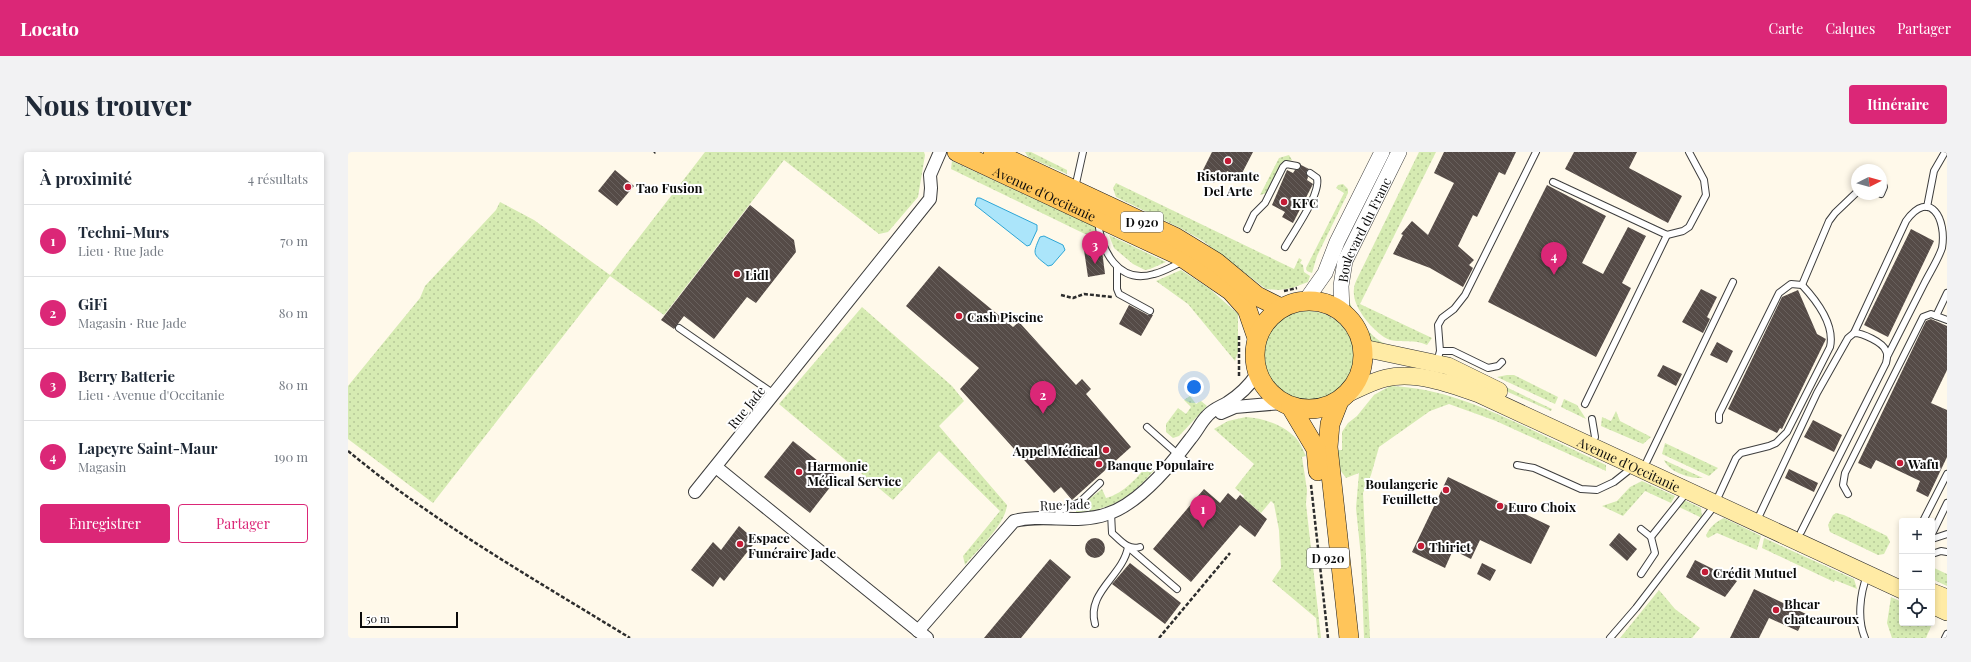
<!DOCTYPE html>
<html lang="fr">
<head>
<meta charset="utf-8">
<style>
  body { margin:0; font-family:"Playfair Display",serif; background:#f2f2f3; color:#1f2937 }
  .controls { position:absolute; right:12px; bottom:12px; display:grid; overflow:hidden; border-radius:4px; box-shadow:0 2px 6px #0003 }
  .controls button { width:36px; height:36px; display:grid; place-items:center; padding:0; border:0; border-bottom:1px solid #e0e1e3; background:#fff; color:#1f2937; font:20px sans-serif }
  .compass { position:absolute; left:1503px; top:12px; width:36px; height:36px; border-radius:50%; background:#fff; box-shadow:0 2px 6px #0003; rotate:84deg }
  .scale { position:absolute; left:12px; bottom:10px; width:98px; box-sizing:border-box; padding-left:4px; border:2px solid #0b0b0b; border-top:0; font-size:11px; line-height:14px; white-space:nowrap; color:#0b0b0b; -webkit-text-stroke:3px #fff; paint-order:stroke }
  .you { position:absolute; left:846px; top:235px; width:14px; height:14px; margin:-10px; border:3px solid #fff; border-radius:50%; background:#1a73e8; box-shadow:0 0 0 6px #1a73e833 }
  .badge { display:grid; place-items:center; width:26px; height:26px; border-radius:50%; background:#db2777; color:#fff; font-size:13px; font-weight:700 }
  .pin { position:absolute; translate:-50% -33px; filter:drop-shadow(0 1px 2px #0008) }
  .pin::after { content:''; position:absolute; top:21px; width:14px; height:12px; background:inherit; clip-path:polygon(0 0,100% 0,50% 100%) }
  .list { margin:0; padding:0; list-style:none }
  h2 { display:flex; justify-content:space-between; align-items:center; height:52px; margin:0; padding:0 16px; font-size:17px }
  h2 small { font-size:13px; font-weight:400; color:#747a83 }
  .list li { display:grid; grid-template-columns:26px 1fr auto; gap:12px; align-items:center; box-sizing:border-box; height:72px; padding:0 16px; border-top:1px solid #e0e1e3 }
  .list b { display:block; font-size:15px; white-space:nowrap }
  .list p { margin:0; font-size:13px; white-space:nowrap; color:#747a83 }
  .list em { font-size:13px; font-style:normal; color:#747a83 }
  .actions { display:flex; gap:8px; padding:12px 16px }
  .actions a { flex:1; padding:9px 0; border:1px solid #db2777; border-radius:4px; text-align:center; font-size:14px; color:#db2777 }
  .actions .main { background:#db2777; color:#fff }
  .icon { flex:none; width:22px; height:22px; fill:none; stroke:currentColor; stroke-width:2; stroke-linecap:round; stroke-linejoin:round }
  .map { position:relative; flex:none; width:1599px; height:486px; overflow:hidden; border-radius:4px }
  header { display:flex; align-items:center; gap:24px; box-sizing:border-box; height:56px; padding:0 20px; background:#db2777; color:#fff }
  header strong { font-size:19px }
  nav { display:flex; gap:22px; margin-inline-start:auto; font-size:14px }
  .intro { display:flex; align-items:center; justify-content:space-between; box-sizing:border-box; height:96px; padding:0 24px }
  h1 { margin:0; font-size:28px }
  .button { padding:10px 18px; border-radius:4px; background:#db2777; color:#fff; font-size:14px; font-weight:700 }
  main { display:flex; gap:24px; padding:0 24px }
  aside { flex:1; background:#fff; border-radius:4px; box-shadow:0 2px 6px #0003 }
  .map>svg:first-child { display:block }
  .grass { fill:url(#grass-dots) }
  .water { fill:#abe5fa; stroke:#2ea5d5 }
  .building { fill:url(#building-back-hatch) }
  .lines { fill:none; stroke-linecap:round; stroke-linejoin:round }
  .service-casing { stroke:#3e3e3e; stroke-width:8 }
  .minor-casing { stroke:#3e3e3e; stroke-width:14 }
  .tertiary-casing { stroke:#3e3e3e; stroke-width:16 }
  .secondary-casing { stroke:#2d2d2d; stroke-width:18 }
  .primary-casing { stroke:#1c1c1c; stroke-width:20 }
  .path { stroke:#2d2d2d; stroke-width:2.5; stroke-dasharray:4 2; stroke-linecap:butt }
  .service { stroke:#fff; stroke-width:6 }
  .minor { stroke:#fff; stroke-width:12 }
  .tertiary { stroke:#fff; stroke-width:15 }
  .secondary { stroke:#ffeba5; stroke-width:17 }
  .primary { stroke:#ffc55a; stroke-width:19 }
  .poi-dot { fill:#c31c36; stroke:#fff; stroke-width:1.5 }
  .labels { text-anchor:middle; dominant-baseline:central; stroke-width:4; stroke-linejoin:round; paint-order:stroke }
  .shield { fill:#fff; stroke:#545454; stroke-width:1 }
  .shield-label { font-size:12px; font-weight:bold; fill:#0b0b0b }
  .poi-label { font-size:13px; font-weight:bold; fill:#0b0b0b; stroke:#fff; text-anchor:start }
  .street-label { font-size:13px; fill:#0b0b0b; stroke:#fff }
</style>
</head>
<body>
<header>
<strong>Locato</strong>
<nav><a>Carte</a><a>Calques</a><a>Partager</a></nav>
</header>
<div class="intro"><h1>Nous trouver</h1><a class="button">Itinéraire</a></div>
<main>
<aside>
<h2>À proximité<small>4 résultats</small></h2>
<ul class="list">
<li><span class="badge">1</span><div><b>Techni-Murs</b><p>Lieu · Rue Jade</p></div><em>70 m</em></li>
<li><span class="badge">2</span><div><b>GiFi</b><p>Magasin · Rue Jade</p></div><em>80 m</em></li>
<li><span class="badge">3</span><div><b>Berry Batterie</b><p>Lieu · Avenue d'Occitanie</p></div><em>80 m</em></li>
<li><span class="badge">4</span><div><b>Lapeyre Saint-Maur</b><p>Magasin</p></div><em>190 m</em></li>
</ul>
<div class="actions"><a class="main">Enregistrer</a><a>Partager</a></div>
</aside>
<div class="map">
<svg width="1599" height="486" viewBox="0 0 1599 486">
  <defs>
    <pattern id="grass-dots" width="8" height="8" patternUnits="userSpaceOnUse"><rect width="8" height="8" fill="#d6ebb2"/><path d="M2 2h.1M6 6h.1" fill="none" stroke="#b6c898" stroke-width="1.8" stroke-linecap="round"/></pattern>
    <pattern id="building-back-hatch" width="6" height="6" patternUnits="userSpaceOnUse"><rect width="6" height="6" fill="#554b47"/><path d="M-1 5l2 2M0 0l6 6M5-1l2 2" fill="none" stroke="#68605d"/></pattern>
  </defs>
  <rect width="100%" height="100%" fill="#fff9ea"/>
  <!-- grass -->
  <g class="grass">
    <polygon points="357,0 576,0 577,3 570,45 540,80 531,82 436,8 316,163 262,124 85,351 0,287 0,234 72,146 77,134 148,58 152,50 186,68 262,123"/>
    <polygon points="677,0 683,0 719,18 719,22 680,5"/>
    <path d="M1071 0H1088L1012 152 1084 186 1079 193C1067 187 1054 191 1042 188 1028 183 1007 158 1006 143 1005 136 1007 131 1010 125Z"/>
    <polygon points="941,3 944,8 939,10 919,41 912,43 931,6"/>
    <polygon points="604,9 747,75 748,83 737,82 603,17"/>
    <polygon points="768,31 946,117 951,106 954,108 952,111 955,113 956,120 962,124 960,130 944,136 931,138 918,137 855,89 834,77 768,45 765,36"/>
    <polygon points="995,32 1000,37 1000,41 969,104 964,121 959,119 958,116 996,41 988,36 990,33"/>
    <polygon points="761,83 818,110 802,117 797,118 785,112 766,96"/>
    <polygon points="833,118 862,137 890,162 890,200 887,209 840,152 808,129"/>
    <path d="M1001 147C1003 159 1024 187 1036 191L1035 196 1022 190 1005 166 1001 158Z"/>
    <path d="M514 155 604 234 616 249 591 274 659 353C657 373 630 397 617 413L615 404 652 359 591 299 545 348 431 252Z"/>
    <circle cx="960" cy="205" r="46"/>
    <polygon points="1159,223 1166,223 1210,245 1207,252 1149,225"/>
    <polygon points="1141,227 1204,257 1203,259 1133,228"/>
    <path d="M1042 234C1093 236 1132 254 1178 275 1204 288 1231 300 1258 313V319L1148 269 1101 252 1082 259 1031 295 1023 323 1015 341 1022 486H1016L1013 405 1008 356 1011 321 998 326 993 319 987 298H994V280L1000 271 1009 264 1026 243Z"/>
    <polygon points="842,244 848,252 853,249 859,254 831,284 825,286 818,280 818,272 830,256 838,262 843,255 836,248"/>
    <polygon points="1216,247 1229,253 1238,267 1213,255"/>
    <polygon points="1268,259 1272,269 1303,285 1295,292 1253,274 1254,265 1263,269"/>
    <path d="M898 265C915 266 935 273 947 285 952 290 955 298 958 304L954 305 959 338 958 352 973 486H970L968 466 924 429 933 416 931 378 926 352 923 349 913 361 895 346 896 344 887 336 906 312 866 277 880 269Z"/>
    <polygon points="1317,291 1370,316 1361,324 1314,302"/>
    <path d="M1316 308 1355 326C1342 327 1321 320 1316 308Z"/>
    <path d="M801 312 806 318C784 345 763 358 728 361V357L754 337 758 346C777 341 789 325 801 312Z"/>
    <polygon points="1294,329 1327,344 1323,351 1297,339 1275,364 1254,354 1269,349 1282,335"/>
    <polygon points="1336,348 1353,356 1354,366 1331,355"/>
    <polygon points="1488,361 1496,363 1539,384 1542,390 1536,402 1530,403 1482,380 1480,373 1485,363"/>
    <path d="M1376 366 1413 384 1409 398 1369 381 1360 386 1358 384C1361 375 1368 370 1376 366Z"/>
    <polygon points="1416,386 1506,427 1509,437 1487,428 1486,430 1414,396"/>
    <polygon points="1584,415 1599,422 1599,434 1584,427"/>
    <polygon points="1311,438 1327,457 1352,476 1344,486 1272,486"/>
    <polygon points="1543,445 1554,450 1554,471 1584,471 1584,464 1587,465 1578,486 1544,486 1539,471"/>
  </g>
  <!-- water -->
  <g class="water">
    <polygon points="629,46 632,46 689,73 689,78 682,93 679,94 627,53"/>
    <path d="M696 84 715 93 717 98 704 113 700 114C685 102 684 103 692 85Z"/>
  </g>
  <!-- building -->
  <g class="building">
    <polygon points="864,0 905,0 892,25 879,19 877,24 871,21 866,31 852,24"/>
    <polygon points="1096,0 1168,0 1157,23 1151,20 1129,65 1125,63 1110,94 1126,108 1121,113 1125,116 1115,135 1082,116 1045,102 1055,83 1053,82 1064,69 1080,83 1106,31 1086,21"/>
    <polygon points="1226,0 1289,0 1281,16 1334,44 1320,71 1217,17"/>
    <polygon points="953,13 961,17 958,20 960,25 959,28 965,32 945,71 934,65 937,60 924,53 939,18 945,21 947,18 952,17"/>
    <polygon points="267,18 286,34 269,54 250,39"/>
    <polygon points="1199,33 1258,64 1234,111 1255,122 1280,75 1298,84 1274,131 1283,136 1248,205 1140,150"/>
    <polygon points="402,53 446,88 448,100 408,151 399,145 366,187 336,164 326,177 313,168"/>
    <polygon points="1563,77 1586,89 1540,185 1516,173"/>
    <polygon points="750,96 754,99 757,122 740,125 736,98"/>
    <polygon points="591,114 665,175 671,170 728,233 734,227 743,237 738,242 783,295 724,348 713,335 706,341 612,237 631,216 558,154"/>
    <polygon points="1353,137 1369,145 1359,165 1362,167 1355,181 1334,170"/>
    <polygon points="1450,138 1469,182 1478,187 1434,277 1432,276 1429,281 1380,257 1434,145"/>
    <polygon points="781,153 800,163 805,163 793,184 771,172"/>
    <polygon points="1583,167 1599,174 1599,218 1583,251 1599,258 1599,305 1580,345 1568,339 1572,329 1528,308 1523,317 1510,311 1578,169"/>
    <polygon points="1369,190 1385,199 1379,211 1362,203"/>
    <polygon points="1315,213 1334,222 1328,234 1309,224"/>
    <polygon points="1465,268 1494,283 1486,300 1456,285"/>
    <polygon points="445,289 490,325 462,361 416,325"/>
    <polygon points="1441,317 1470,331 1466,340 1437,326"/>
    <polygon points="1100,325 1202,374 1183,412 1132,388 1123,407 1105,398 1097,416 1064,400"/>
    <polygon points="856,337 872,351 880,341 888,348 892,343 919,367 907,385 892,373 843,430 805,397"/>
    <polygon points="391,374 408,389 376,429 372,425 365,435 343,418 365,390 373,398"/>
    <polygon points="1271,381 1289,397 1279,409 1261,393"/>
    <circle cx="747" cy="396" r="10"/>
    <polygon points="702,407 723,425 673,486 636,486"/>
    <polygon points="1347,408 1389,429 1377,445 1338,425"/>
    <polygon points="782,411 833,451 817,472 764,432"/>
    <polygon points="1134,411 1148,418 1142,429 1129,422"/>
    <polygon points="1406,437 1458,462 1450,479 1421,466 1411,486 1382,486"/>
  </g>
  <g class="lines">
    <defs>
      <g id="service">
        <polyline points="1533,26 1536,35 1533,42"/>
        <polyline points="1205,30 1319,83 1335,79 1341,75 1358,43 1356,28 1341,0"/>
        <polyline points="727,36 735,0"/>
        <polyline points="1579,55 1586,19 1597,0"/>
        <path d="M750 69C753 98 770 133 806 122 815 120 825 114 834 110"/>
        <polyline points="899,77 906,62 917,51 935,15 938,12 949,14"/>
        <path d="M937 95C946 79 973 42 969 26L962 21"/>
        <polyline points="769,115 769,137 771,142 802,159"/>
        <polyline points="1454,133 1481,69 1487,61 1509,40"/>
        <polyline points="1588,164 1599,141"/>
        <polyline points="331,176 426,242"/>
        <path d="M1506 181 1558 69C1582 36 1599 67 1594 96 1590 108 1582 120 1576 132 1564 156 1551 181 1539 205"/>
        <polyline points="1092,199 1105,199 1140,216 1150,214 1154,210"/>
        <polyline points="1089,210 1092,199 1090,173 1094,166 1106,157 1117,143 1188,0"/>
        <polyline points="1237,252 1319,83"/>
        <polyline points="1244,267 1247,285"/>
        <path d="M1371 268V262L1431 141 1443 132 1454 133C1468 148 1487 173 1482 195L1439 280 1428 291 1421 294 1393 301 1388 306 1371 343"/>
        <polyline points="799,275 843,314"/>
        <polyline points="1299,309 1385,130"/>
        <polyline points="1169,313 1186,316 1233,337 1249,338 1266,330 1285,315"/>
        <polyline points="1500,342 1495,333 1497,321 1575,165 1583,162 1599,168"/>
        <path d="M763 361 764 381C772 388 780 399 792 395"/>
        <path d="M1412 362 1469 241 1500 186 1506 181C1514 181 1535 190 1538 199 1540 202 1539 207 1538 211L1453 380"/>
        <polyline points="709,367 711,359 732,350 752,331"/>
        <polyline points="1575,369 1599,322"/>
        <polyline points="1293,377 1303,385 1339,340"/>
        <polyline points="1584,382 1599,351"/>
        <polyline points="1584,387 1599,382"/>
        <polyline points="780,395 829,437"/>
        <polyline points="1584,402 1593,399 1599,400"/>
        <polyline points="1293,422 1307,401 1303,385"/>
        <path d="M747 472C738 440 775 424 780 395"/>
        <polyline points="1262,486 1288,456 1367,353"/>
        <path d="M1517 486C1509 468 1512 441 1519 424"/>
        <polyline points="1597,486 1599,482"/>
      </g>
      <g id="minor">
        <polyline points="873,261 887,255 934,251"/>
        <polyline points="368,315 579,486"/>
        <polyline points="347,340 582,47 583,36 582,23 592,0"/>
        <path d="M570 479 666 369C695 361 728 373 759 362 791 352 823 313 843 286 849 279 853 270 859 264 865 257 872 255 879 251 892 243 901 234 909 222"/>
      </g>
      <g id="tertiary">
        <polyline points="958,148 977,121 989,90 1034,0"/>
        <path id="s1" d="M994 159 993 134 997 109 1051 0"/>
      </g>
      <g id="secondary">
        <polyline points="1015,196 1100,214 1151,239"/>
        <path id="s2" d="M1001 241C1012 236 1025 229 1038 226 1068 219 1103 232 1131 242L1554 438"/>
        <polyline points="1584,440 1599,446"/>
        <polyline points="1584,453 1599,460"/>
      </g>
      <g id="primary">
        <path id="s3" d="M609 0 832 104 883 139 899 157 909 186"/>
        <polyline points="645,0 827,85 868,110 909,144 933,156"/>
        <circle cx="961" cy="203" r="54"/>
        <polyline points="991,249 982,272 980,295 1001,486"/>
        <polyline points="943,255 968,297 970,319"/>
      </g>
    </defs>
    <!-- service casing -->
    <use href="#service" class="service-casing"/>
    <!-- minor casing -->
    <use href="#minor" class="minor-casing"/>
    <!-- tertiary casing -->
    <use href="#tertiary" class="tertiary-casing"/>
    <!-- secondary casing -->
    <use href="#secondary" class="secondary-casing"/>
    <!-- primary casing -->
    <use href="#primary" class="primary-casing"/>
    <!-- path -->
    <g class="path">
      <polyline points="306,1 307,0"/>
      <polyline points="936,139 949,136"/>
      <polyline points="713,143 725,146 736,142 764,145"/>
      <polyline points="891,184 891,224"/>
      <path d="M0 299C87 371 186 427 282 486"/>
      <polyline points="963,333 980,486"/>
      <polyline points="811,486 882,401"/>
    </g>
    <!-- service -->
    <use href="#service" class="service"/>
    <!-- minor -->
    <use href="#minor" class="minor"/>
    <!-- tertiary -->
    <use href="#tertiary" class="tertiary"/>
    <!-- secondary -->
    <use href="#secondary" class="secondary"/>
    <!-- primary -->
    <use href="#primary" class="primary"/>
  </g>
  <!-- markers -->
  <g class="poi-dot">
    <circle cx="880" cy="9" r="4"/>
    <circle cx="280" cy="35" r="4"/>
    <circle cx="936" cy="50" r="4"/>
    <circle cx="389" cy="122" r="4"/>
    <circle cx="611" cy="164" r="4"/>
    <circle cx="758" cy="298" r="4"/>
    <circle cx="1552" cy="311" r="4"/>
    <circle cx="751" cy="312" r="4"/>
    <circle cx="451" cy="320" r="4"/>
    <circle cx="1098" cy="338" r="4"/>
    <circle cx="1152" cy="354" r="4"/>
    <circle cx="392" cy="392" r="4"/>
    <circle cx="1073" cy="394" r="4"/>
    <circle cx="1357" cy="420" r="4"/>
    <circle cx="1428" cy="458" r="4"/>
  </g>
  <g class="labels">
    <!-- shield labels -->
    <g class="shield">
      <rect x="773" y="60" width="42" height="20" rx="3"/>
      <rect x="959" y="396" width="42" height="20" rx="3"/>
    </g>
    <g class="shield-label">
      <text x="794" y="70">D 920</text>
      <text x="980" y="406">D 920</text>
    </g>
    <!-- poi labels -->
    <g class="poi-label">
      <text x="880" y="23" text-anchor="middle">Ristorante<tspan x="880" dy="15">Del Arte</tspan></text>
      <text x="288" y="35">Tao Fusion</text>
      <text x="944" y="50">KFC</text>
      <text x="397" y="122">Lidl</text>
      <text x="619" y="164">Cash Piscine</text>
      <text x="750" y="298" text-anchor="end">Appel Médical</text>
      <text x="1560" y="311">Wafu</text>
      <text x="759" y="312">Banque Populaire</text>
      <text x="459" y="313">Harmonie<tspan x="459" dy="15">Médical Service</tspan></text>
      <text x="1090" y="331" text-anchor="end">Boulangerie<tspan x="1090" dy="15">Feuillette</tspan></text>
      <text x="1160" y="354">Euro Choix</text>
      <text x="400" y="385">Espace<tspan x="400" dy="15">Funéraire Jade</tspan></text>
      <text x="1081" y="394">Thiriet</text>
      <text x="1365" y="420">Crédit Mutuel</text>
      <text x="1436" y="451">Bhcar<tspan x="1436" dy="15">chateauroux</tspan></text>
    </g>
    <!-- street labels -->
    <g class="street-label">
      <text stroke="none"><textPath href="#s3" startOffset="97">Avenue d'Occitanie</textPath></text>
      <text stroke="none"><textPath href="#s1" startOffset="86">Boulevard du Franc</textPath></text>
      <text transform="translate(398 255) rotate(-51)">Rue Jade</text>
      <text stroke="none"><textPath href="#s2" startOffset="301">Avenue d'Occitanie</textPath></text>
      <text transform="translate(717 352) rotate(-2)">Rue Jade</text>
    </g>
  </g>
</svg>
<div class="controls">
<button>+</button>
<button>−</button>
<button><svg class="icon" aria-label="locate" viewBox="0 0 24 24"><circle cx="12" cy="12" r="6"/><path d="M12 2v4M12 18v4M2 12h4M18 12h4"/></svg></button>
</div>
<svg class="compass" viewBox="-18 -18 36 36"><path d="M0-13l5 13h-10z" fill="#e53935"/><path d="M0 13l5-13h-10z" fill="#747a83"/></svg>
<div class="scale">50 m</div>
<div class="you"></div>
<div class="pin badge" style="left:855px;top:376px">1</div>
<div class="pin badge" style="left:695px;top:262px">2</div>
<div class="pin badge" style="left:747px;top:112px">3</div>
<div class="pin badge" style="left:1206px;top:123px">4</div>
</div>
</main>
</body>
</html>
